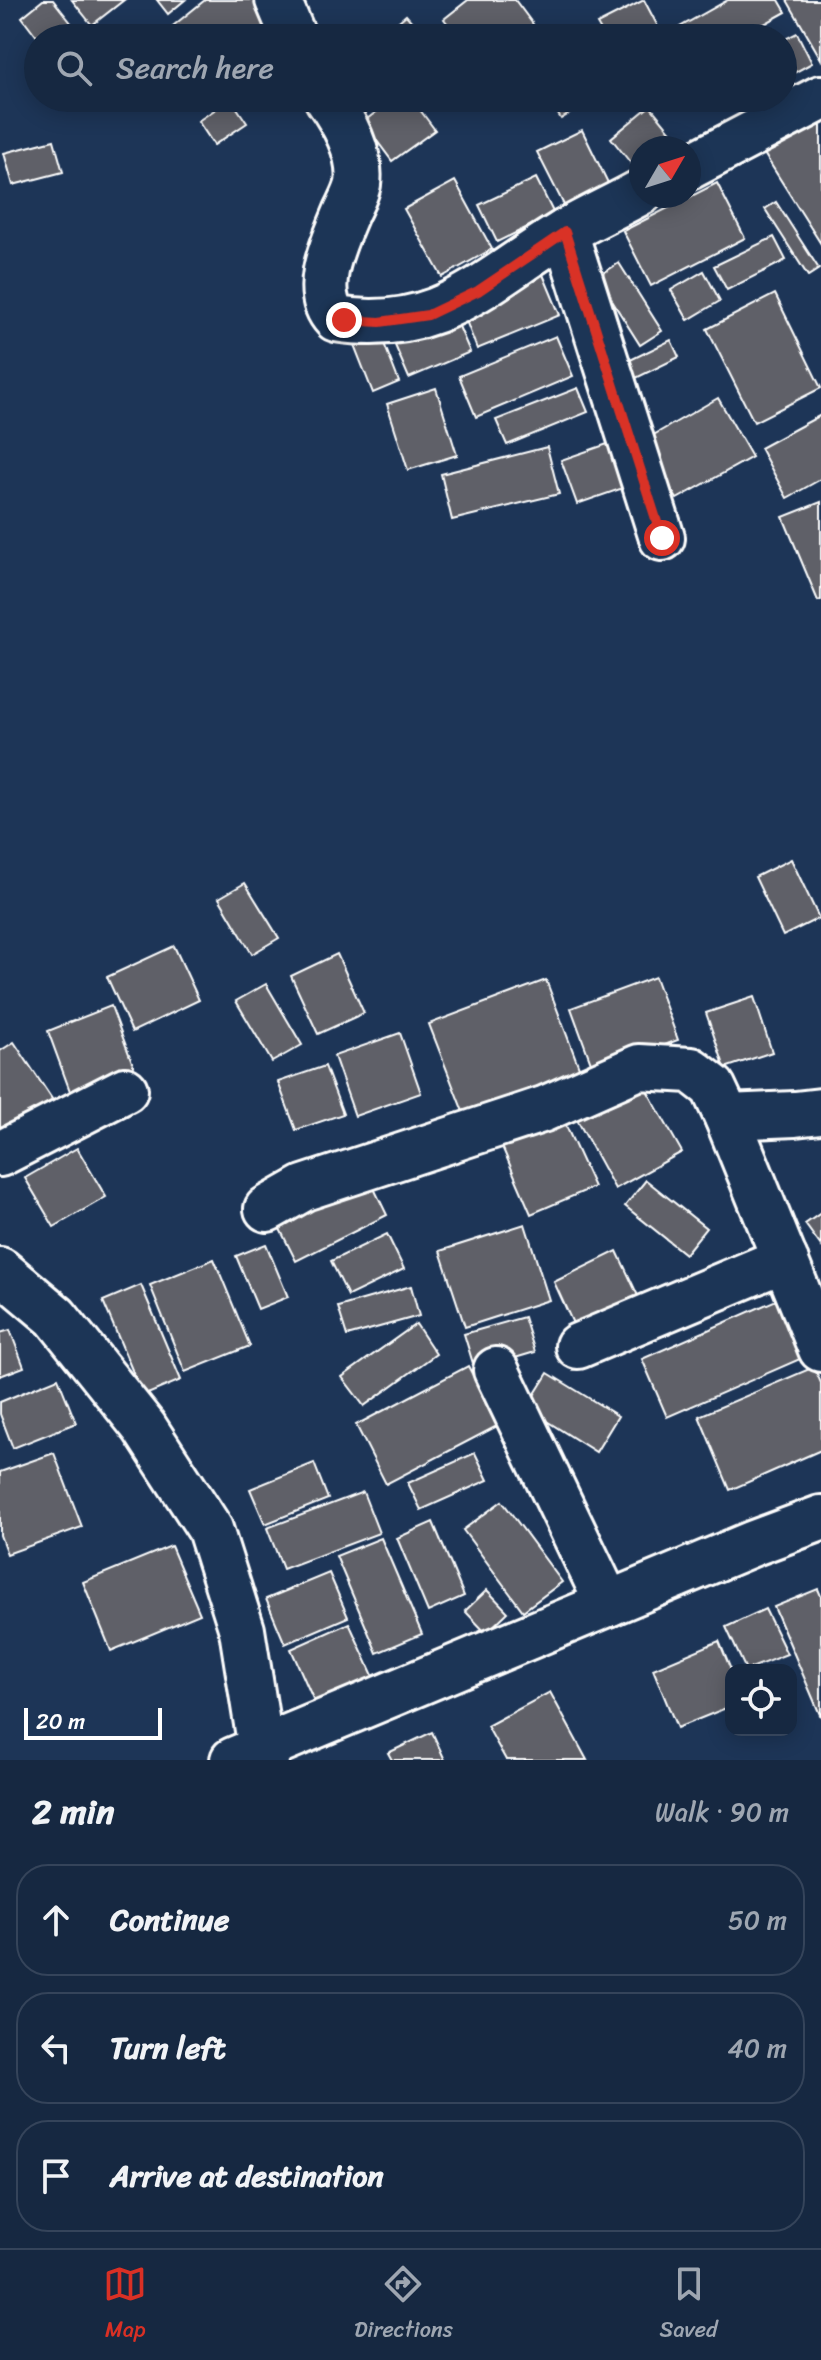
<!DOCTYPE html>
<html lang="en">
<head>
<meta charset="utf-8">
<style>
  body { margin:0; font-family:Sriracha,sans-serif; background:#1f3048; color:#f1f3f6 }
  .controls { position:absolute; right:24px; bottom:24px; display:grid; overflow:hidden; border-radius:16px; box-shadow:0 4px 20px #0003 }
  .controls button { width:72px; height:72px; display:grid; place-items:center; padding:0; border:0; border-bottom:2px solid #35445a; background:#162841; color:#f1f3f6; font:40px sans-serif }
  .compass { position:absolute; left:629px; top:136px; width:72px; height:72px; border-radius:50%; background:#162841; box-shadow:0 4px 20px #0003; rotate:51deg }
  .scale { position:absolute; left:24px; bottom:20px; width:138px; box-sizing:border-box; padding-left:8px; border:4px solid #fff; border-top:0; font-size:22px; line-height:28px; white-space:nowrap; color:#fff; -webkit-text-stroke:6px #1d3557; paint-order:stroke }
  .stop { position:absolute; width:24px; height:24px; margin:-18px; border:6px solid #d93025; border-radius:50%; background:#fff }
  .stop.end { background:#d93025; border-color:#fff; box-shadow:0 2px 8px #0008 }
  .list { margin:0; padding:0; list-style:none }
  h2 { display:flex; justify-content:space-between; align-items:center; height:104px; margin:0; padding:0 32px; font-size:34px }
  h2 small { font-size:26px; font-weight:400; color:#9ea6b1 }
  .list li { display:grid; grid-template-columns:52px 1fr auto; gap:24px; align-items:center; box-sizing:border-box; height:112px; margin:0 16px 16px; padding:0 16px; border:2px solid #35445a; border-radius:32px }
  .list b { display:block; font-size:30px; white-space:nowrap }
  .list em { font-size:26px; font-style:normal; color:#9ea6b1 }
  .icon { flex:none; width:44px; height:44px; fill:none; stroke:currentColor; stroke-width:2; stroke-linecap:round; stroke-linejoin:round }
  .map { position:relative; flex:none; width:821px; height:1760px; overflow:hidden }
  .search { position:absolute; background:#162841; box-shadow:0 4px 20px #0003; left:24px; right:24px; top:24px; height:88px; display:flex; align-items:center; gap:20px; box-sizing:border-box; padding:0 28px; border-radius:44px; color:#9ea6b1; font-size:30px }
  .sheet { height:488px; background:#162841 }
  nav { display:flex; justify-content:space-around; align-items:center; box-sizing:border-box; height:112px; border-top:2px solid #35445a; background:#162841; font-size:22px; color:#9ea6b1 }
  nav a { display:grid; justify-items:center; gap:4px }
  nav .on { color:#d93025 }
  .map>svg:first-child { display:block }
  .building { fill:#5e6168; stroke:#fff; stroke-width:2 }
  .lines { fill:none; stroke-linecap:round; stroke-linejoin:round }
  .minor-casing { stroke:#fff; stroke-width:50 }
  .minor { stroke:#1d3557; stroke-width:44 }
  .route { stroke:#d93025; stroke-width:10 }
</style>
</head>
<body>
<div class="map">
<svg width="821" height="1760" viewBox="0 0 821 1760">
  <rect width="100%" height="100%" fill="#1d3557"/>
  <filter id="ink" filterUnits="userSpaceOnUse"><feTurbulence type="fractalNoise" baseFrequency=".0125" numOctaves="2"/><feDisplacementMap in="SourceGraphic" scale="16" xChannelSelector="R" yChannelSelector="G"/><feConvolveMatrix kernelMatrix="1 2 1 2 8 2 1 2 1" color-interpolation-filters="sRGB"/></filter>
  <g filter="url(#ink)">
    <!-- building -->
    <g class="building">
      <polygon points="43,0 53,0 83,38 38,38 22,17"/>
      <polygon points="72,0 124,0 92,25"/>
      <polygon points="157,0 185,0 168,14"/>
      <polygon points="205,0 263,0 277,17 252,38 158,38"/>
      <polygon points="468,0 515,0 541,35 537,38 459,38 444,19"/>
      <polygon points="644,0 664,38 605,38 597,24"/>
      <polygon points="728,0 779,0 786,12 739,38 686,38 680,27"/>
      <polygon points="787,0 821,0 821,59"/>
      <polygon points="406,15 426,38 379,38"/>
      <polygon points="797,33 812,63 783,79 783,40"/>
      <polygon points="395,98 411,98 435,130 392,161 363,122"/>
      <polygon points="548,98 596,98 561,119"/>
      <polygon points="231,99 247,123 214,145 198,121"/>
      <polygon points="650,106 682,145 678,148 641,148 641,176 611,138"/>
      <polygon points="821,115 821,244 763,152"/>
      <polygon points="582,130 613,193 569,215 537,152"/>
      <polygon points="54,140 63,172 13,185 4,153"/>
      <polygon points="536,178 554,214 497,242 479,205"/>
      <polygon points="455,181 492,249 442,277 404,209"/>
      <polygon points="717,183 745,238 651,286 623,231"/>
      <polygon points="776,202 819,269 808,276 765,209"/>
      <polygon points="774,237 786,260 727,290 714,266"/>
      <polygon points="619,263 662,331 640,345 597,277"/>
      <polygon points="704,271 720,301 688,320 671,290"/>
      <polygon points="542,272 560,315 477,349 460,305"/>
      <polygon points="775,294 821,388 754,422 707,329"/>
      <polygon points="452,310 470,352 409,378 391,336"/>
      <polygon points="380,333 399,382 373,393 353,342"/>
      <polygon points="556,336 573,376 476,417 459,376"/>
      <polygon points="671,340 679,357 628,382 620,365"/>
      <polygon points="436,388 457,455 408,470 387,404"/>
      <polygon points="578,388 588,412 507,445 496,420"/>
      <polygon points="718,398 752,457 677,499 643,441"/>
      <polygon points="821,415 821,479 787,498 760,448"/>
      <polygon points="616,441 632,485 577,504 561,460"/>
      <polygon points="547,447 559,494 452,520 441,474"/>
      <polygon points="821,502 821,600 818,601 783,517"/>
      <polygon points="791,859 819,918 783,936 755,877"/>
      <polygon points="245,883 279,938 252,954 219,898"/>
      <polygon points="174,946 199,1000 132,1032 107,977"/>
      <polygon points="337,954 364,1013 318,1034 291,976"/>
      <polygon points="655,977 678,1040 594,1071 571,1008"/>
      <polygon points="546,980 583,1078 467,1122 429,1024"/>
      <polygon points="266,984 302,1045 272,1062 236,1001"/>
      <polygon points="754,997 772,1052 725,1068 706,1013"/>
      <polygon points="111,1006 138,1078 74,1102 48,1031"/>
      <polygon points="400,1033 421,1093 355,1116 334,1056"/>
      <polygon points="14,1042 54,1102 0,1137 0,1051"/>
      <polygon points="325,1066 343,1114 296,1130 278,1082"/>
      <polygon points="636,1071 682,1152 615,1189 570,1107"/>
      <polygon points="561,1115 594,1187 531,1214 500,1142"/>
      <polygon points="77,1148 106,1197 54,1227 25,1178"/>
      <polygon points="370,1180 387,1215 296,1261 278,1225"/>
      <polygon points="646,1180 706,1228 685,1254 625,1206"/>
      <polygon points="821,1213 821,1246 805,1224"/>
      <polygon points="525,1224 549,1300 465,1327 440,1251"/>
      <polygon points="387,1234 404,1269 348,1296 331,1261"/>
      <polygon points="266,1244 288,1297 258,1309 236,1256"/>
      <polygon points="617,1251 639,1298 575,1328 554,1282"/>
      <polygon points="214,1259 250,1346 185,1372 150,1285"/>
      <polygon points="141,1285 181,1380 143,1396 103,1301"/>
      <polygon points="411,1286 419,1316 347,1336 338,1307"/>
      <polygon points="790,1294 816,1352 667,1417 642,1359"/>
      <polygon points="524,1317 535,1352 475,1370 464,1334"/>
      <polygon points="416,1324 436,1354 364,1406 342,1377"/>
      <polygon points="10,1330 24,1367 0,1376 0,1333"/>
      <polygon points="468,1366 499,1425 386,1484 356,1425"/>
      <polygon points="814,1367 821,1383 821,1450 730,1490 699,1416"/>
      <polygon points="548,1373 618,1416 596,1452 526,1408"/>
      <polygon points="58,1378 76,1423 13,1448 0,1414 0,1402"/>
      <polygon points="54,1453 82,1527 7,1554 0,1535 0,1472"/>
      <polygon points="475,1453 488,1480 421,1510 408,1483"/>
      <polygon points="314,1463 328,1499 265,1524 250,1489"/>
      <polygon points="363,1492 379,1533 283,1569 267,1528"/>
      <polygon points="502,1501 562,1582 523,1611 463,1530"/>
      <polygon points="433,1522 464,1596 428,1612 397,1538"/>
      <polygon points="381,1538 422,1634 377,1653 336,1556"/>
      <polygon points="171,1546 200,1614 111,1651 83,1582"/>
      <polygon points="329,1573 348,1617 285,1644 266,1599"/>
      <polygon points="818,1589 821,1596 821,1717 774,1607"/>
      <polygon points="487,1590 508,1612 486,1633 465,1611"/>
      <polygon points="765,1609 787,1654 746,1670 726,1627"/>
      <polygon points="349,1623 376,1682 317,1708 291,1649"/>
      <polygon points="719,1641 731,1670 731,1706 677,1728 653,1669"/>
      <polygon points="550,1692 587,1760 506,1760 487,1726"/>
      <polygon points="432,1732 445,1760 392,1760 388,1753"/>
    </g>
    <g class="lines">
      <defs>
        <g id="minor">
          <polyline points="278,0 294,38"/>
          <path d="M327 98C344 122 362 153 358 184 356 194 350 204 346 213 334 242 310 292 336 319 439 336 485 280 565 232 589 218 616 206 641 192"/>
          <polyline points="689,167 821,98"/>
          <polyline points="565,232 662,538"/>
          <polyline points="727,1117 795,1114 821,1111"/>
          <polyline points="0,1154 125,1090"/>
          <polyline points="267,1209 304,1188 544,1109 639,1067 691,1070 713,1087 727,1117 821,1349"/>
          <polyline points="0,1270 56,1317 144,1427 210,1529 242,1630 261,1749 266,1760"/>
          <polyline points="578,1346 785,1259"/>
          <polyline points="496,1370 608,1604"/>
          <polyline points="233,1760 754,1543 821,1518"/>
        </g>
      </defs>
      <!-- minor casing -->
      <use href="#minor" class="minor-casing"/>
      <!-- minor -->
      <use href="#minor" class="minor"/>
    </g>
  </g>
  <g class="lines" filter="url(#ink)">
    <!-- route -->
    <polyline class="route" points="344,320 380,322 428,315 478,291 565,232 662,538"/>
  </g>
</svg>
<div class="controls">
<button><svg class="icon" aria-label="locate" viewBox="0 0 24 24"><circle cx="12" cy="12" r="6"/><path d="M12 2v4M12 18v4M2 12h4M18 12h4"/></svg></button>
</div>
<svg class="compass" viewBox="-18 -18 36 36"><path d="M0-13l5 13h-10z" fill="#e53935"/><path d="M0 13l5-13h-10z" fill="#9ea6b1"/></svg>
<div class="scale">20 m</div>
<div class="stop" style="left:662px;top:538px"></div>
<div class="stop end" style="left:344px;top:320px"></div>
<div class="search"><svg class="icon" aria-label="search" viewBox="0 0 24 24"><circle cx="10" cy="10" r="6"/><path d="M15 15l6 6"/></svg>Search here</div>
</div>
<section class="sheet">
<h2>2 min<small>Walk · 90 m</small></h2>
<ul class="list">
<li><svg class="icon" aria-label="ahead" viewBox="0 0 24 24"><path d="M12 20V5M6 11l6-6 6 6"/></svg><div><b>Continue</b></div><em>50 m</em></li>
<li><svg class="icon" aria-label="left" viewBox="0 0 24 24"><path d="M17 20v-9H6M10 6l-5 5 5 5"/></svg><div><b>Turn left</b></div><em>40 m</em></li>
<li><svg class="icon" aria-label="arrive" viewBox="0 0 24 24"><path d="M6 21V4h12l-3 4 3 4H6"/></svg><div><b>Arrive at destination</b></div></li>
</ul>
</section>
<nav>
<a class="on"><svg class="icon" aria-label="map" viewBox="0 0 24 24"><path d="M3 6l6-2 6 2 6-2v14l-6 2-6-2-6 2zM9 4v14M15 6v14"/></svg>Map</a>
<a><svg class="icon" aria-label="directions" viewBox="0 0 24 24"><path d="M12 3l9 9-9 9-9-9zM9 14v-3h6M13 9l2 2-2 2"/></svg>Directions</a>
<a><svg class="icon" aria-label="saved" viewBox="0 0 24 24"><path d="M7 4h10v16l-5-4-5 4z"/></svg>Saved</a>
</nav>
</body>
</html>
